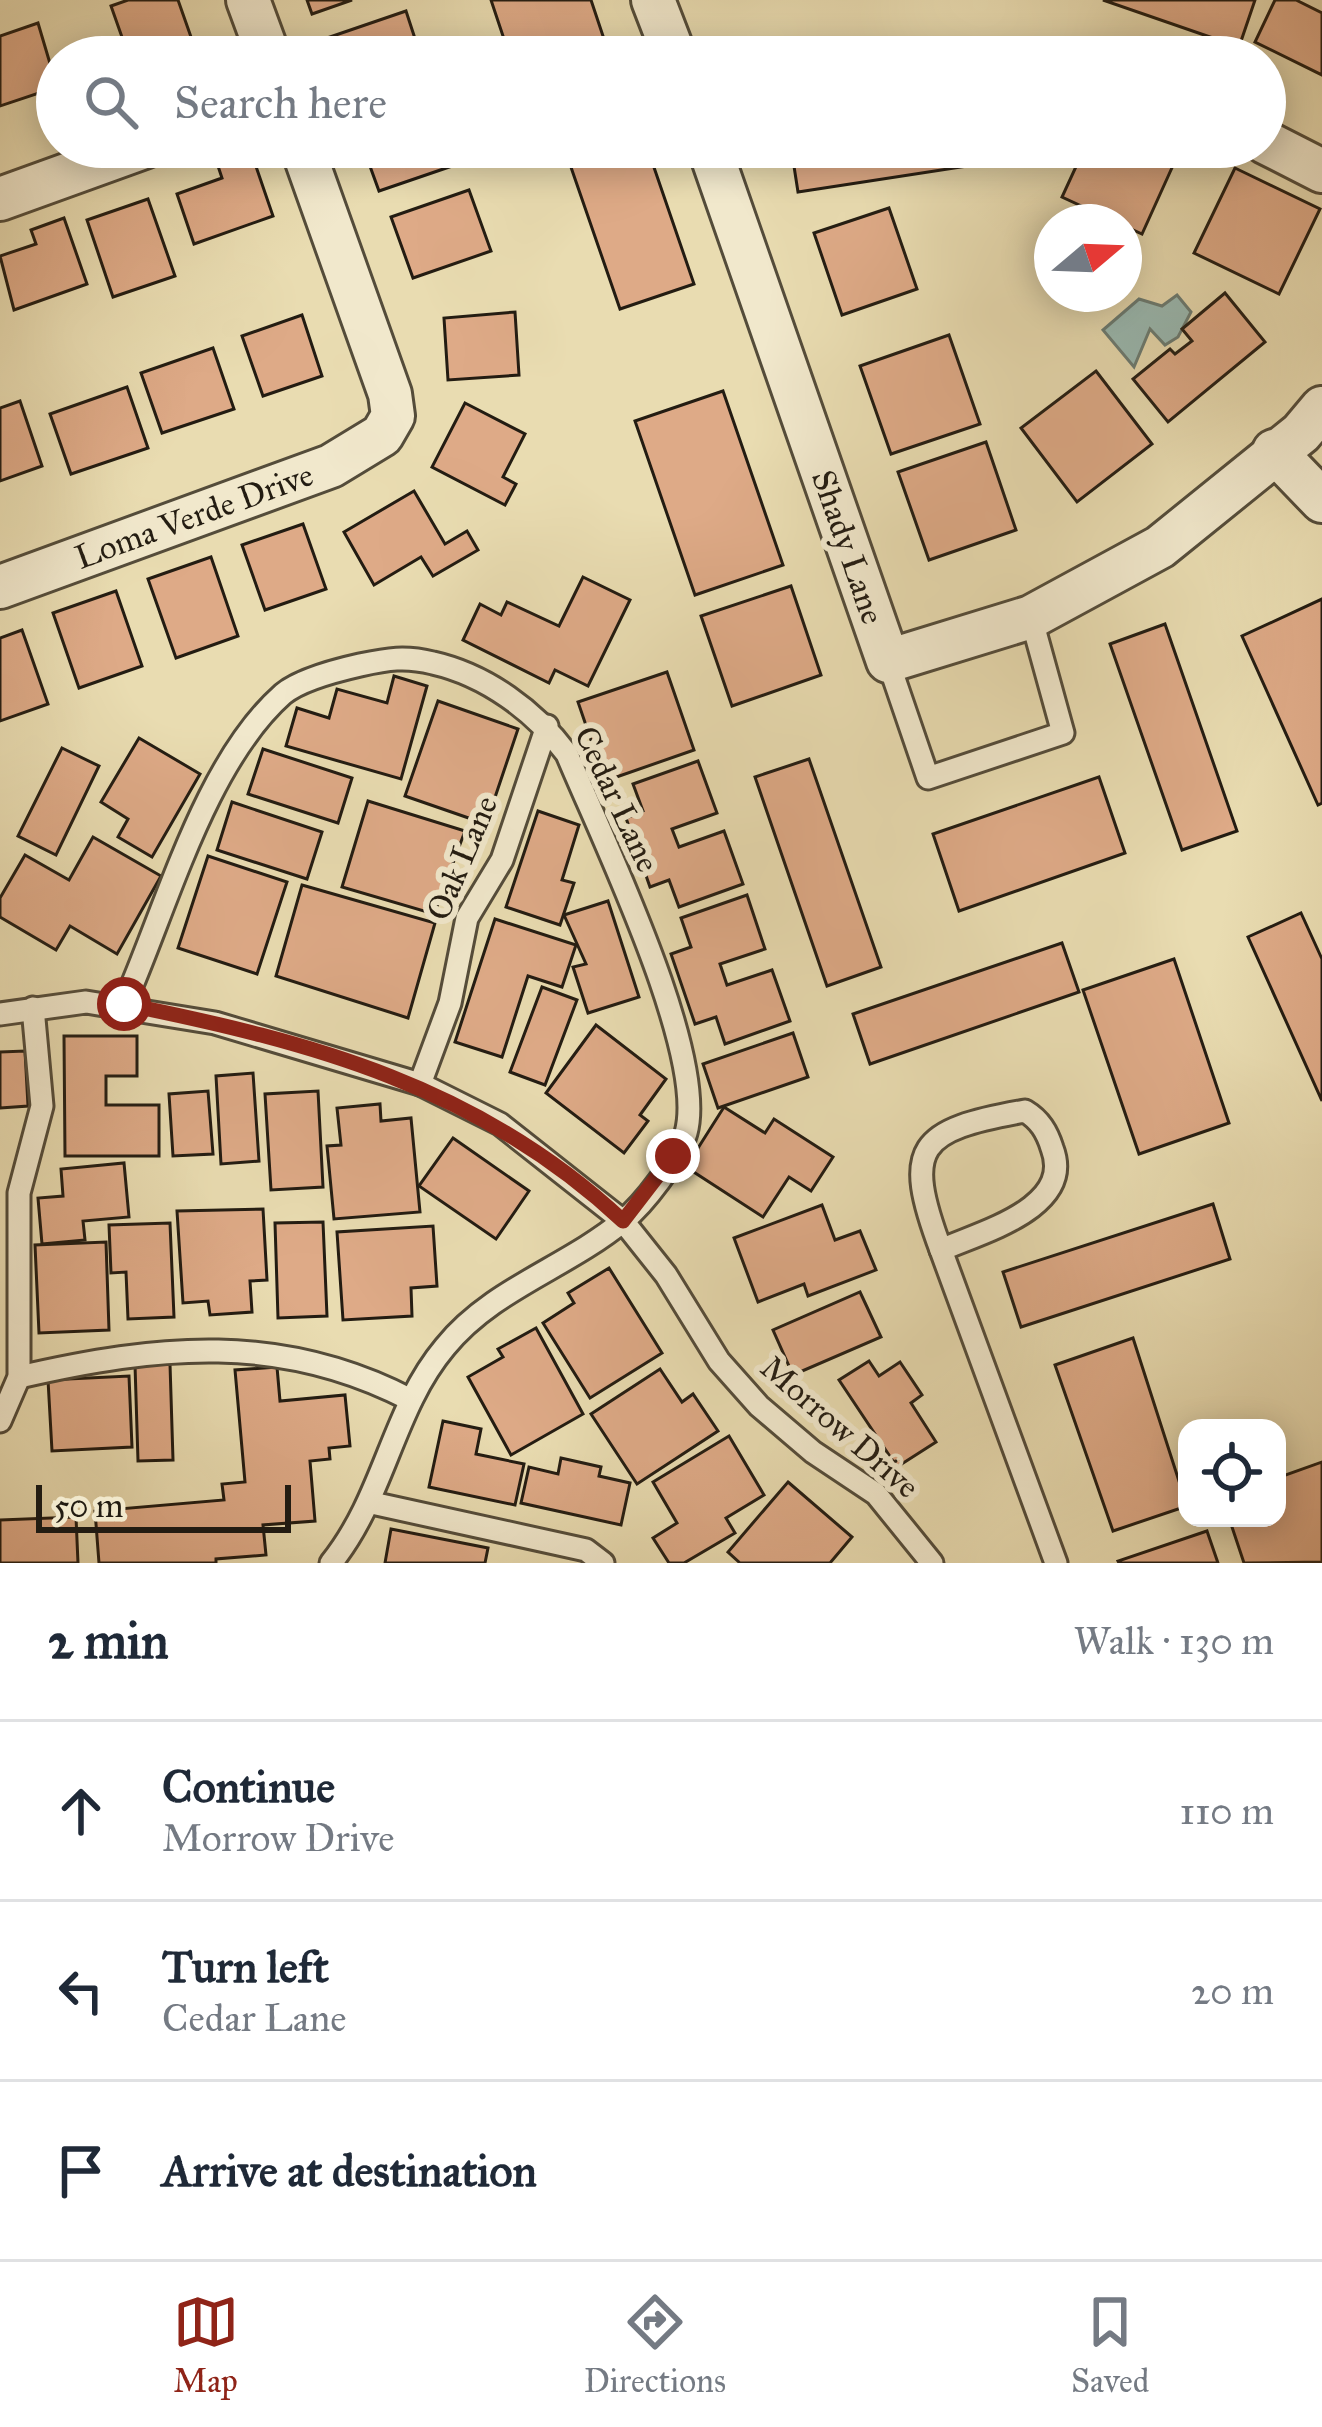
<!DOCTYPE html>
<html lang="en">
<head>
<meta charset="utf-8">
<style>
  body { margin:0; font-family:"IM FELL Great Primer",serif; background:#f2f2f3; color:#1f2937 }
  .controls { position:absolute; right:36px; bottom:36px; display:grid; overflow:hidden; border-radius:24px; box-shadow:0 6px 30px #0003 }
  .controls button { width:108px; height:108px; display:grid; place-items:center; padding:0; border:0; border-bottom:3px solid #e0e1e3; background:#fff; color:#1f2937; font:60px sans-serif }
  .compass { position:absolute; left:1034px; top:204px; width:108px; height:108px; border-radius:50%; background:#fff; box-shadow:0 6px 30px #0003; rotate:71deg }
  .scale { position:absolute; left:36px; bottom:30px; width:255px; box-sizing:border-box; padding-left:12px; border:6px solid #231c12; border-top:0; font-size:33px; line-height:42px; white-space:nowrap; color:#231c12; -webkit-text-stroke:9px #f1e8cc; paint-order:stroke }
  .stop { position:absolute; width:36px; height:36px; margin:-27px; border:9px solid #8f2418; border-radius:50%; background:#fff }
  .stop.end { background:#8f2418; border-color:#fff; box-shadow:0 3px 12px #0008 }
  .list { margin:0; padding:0; list-style:none }
  h2 { display:flex; justify-content:space-between; align-items:center; height:156px; margin:0; padding:0 48px; font-size:51px }
  h2 small { font-size:39px; font-weight:400; color:#747a83 }
  .list li { display:grid; grid-template-columns:78px 1fr auto; gap:36px; align-items:center; box-sizing:border-box; height:180px; padding:0 48px; border-top:3px solid #e0e1e3 }
  .list b { display:block; font-size:45px; white-space:nowrap }
  .list p { margin:0; font-size:39px; white-space:nowrap; color:#747a83 }
  .list em { font-size:39px; font-style:normal; color:#747a83 }
  .icon { flex:none; width:66px; height:66px; fill:none; stroke:currentColor; stroke-width:2; stroke-linecap:round; stroke-linejoin:round }
  .map { position:relative; flex:none; width:1322px; height:1563px; overflow:hidden }
  .search { position:absolute; background:#fff; box-shadow:0 6px 30px #0003; left:36px; right:36px; top:36px; height:132px; display:flex; align-items:center; gap:30px; box-sizing:border-box; padding:0 42px; border-radius:66px; color:#747a83; font-size:45px }
  .sheet { height:696px; background:#fff }
  nav { display:flex; justify-content:space-around; align-items:center; box-sizing:border-box; height:168px; border-top:3px solid #e0e1e3; background:#fff; font-size:33px; color:#747a83 }
  nav a { display:grid; justify-items:center; gap:6px }
  nav .on { color:#8f2418 }
  .map>svg:first-child { display:block }
  .water { fill:#99bab3; stroke:#6a7b73; stroke-width:3 }
  .building { fill:#deaa87; stroke:#231c12; stroke-width:3 }
  .lines { fill:none; stroke-linecap:round; stroke-linejoin:round }
  .lane-casing { stroke:#544c3a; stroke-width:27 }
  .street-casing { stroke:#544c3a; stroke-width:48 }
  .lane { stroke:#f1e8cc; stroke-width:21 }
  .street { stroke:#f1e8cc; stroke-width:42 }
  .route { stroke:#8f2418; stroke-width:15 }
  .labels { text-anchor:middle; dominant-baseline:central; stroke-width:12; stroke-linejoin:round; paint-order:stroke }
  .street-label { font-size:33px; fill:#231c12; stroke:#f1e8cc }
</style>
</head>
<body>
<div class="map">
<svg width="1322" height="1563" viewBox="0 0 1322 1563">
  <rect width="100%" height="100%" fill="#e9dcb1"/>
  <filter id="stains"><feTurbulence type="fractalNoise" baseFrequency=".00167" numOctaves="4"/><feColorMatrix values="0 0 0 0 .2 0 0 0 0 .09 0 0 0 0 .02 0 0 0 .5 -.17"/></filter>
  <radialGradient id="worn" r=".72"><stop offset=".6" stop-color="#630" stop-opacity="0"/><stop offset="1" stop-color="#630" stop-opacity=".3"/></radialGradient>
  <!-- water -->
  <polygon class="water" points="1177,295 1191,312 1178,337 1165,345 1150,329 1134,367 1103,330 1139,299 1162,306"/>
  <!-- building -->
  <g class="building">
    <polygon points="128,0 178,0 197,54 129,57 111,6"/>
    <polygon points="307,0 352,0 312,14"/>
    <polygon points="491,0 591,0 610,57 510,57"/>
    <polygon points="1103,0 1255,0 1239,47"/>
    <polygon points="1275,0 1296,0 1322,13 1322,75 1255,42"/>
    <polygon points="406,11 421,57 333,57 327,38"/>
    <polygon points="38,23 57,87 0,106 0,36"/>
    <polygon points="363,147 452,147 458,164 379,191"/>
    <polygon points="564,147 647,147 694,284 620,309"/>
    <polygon points="791,147 1012,147 1013,159 798,192"/>
    <polygon points="1085,147 1146,147 1175,161 1142,234 1062,197"/>
    <polygon points="250,149 273,216 194,244 177,194 222,178 216,160"/>
    <polygon points="1235,168 1320,209 1279,294 1194,253"/>
    <polygon points="469,190 491,251 413,278 391,217"/>
    <polygon points="148,199 175,276 113,297 87,220"/>
    <polygon points="889,208 917,289 842,315 814,233"/>
    <polygon points="64,218 87,284 14,310 0,256 36,244 31,230"/>
    <polygon points="1225,293 1265,342 1168,422 1133,379 1170,349 1175,354 1192,341 1182,329"/>
    <polygon points="515,312 519,375 448,380 444,318"/>
    <polygon points="302,315 322,376 263,396 242,336"/>
    <polygon points="949,335 980,424 891,454 860,366"/>
    <polygon points="213,348 234,409 162,433 141,373"/>
    <polygon points="1096,371 1152,444 1077,502 1021,428"/>
    <polygon points="127,387 148,448 71,474 50,414"/>
    <polygon points="723,391 783,565 695,595 635,421"/>
    <polygon points="20,401 42,466 0,481 0,408"/>
    <polygon points="465,403 525,434 503,477 516,484 505,505 432,467"/>
    <polygon points="986,442 1016,530 929,560 898,472"/>
    <polygon points="414,491 445,544 467,531 478,550 433,576 421,557 374,585 344,532"/>
    <polygon points="303,524 326,589 265,610 242,545"/>
    <polygon points="211,557 238,636 176,658 148,579"/>
    <polygon points="583,577 630,600 588,686 555,670 549,683 463,640 480,604 501,615 507,602 559,626"/>
    <polygon points="791,586 821,675 732,706 701,616"/>
    <polygon points="116,591 142,666 79,688 53,613"/>
    <polygon points="1322,599 1322,803 1318,805 1242,636"/>
    <polygon points="1165,624 1237,831 1182,850 1110,644"/>
    <polygon points="22,630 48,704 0,721 0,638"/>
    <polygon points="667,672 694,750 605,781 578,702"/>
    <polygon points="394,676 427,686 401,779 286,746 297,708 329,718 337,689 387,703"/>
    <polygon points="438,701 518,729 486,824 405,796"/>
    <polygon points="139,738 200,774 152,857 118,837 128,819 101,802"/>
    <polygon points="62,748 99,766 56,855 18,836"/>
    <polygon points="263,749 352,778 338,823 248,794"/>
    <polygon points="809,759 881,967 827,986 755,777"/>
    <polygon points="698,761 717,813 672,829 679,847 724,831 743,884 679,907 669,880 650,887 626,818 643,811 633,784"/>
    <polygon points="1099,777 1125,853 959,911 933,834"/>
    <polygon points="368,801 465,831 434,914 342,887"/>
    <polygon points="232,802 322,832 307,879 217,850"/>
    <polygon points="538,811 579,825 562,880 574,883 560,925 506,907"/>
    <polygon points="93,837 161,876 117,954 70,926 56,950 0,917 0,898 25,855 69,880"/>
    <polygon points="208,856 287,882 257,974 178,948"/>
    <polygon points="302,885 435,923 408,1018 276,976"/>
    <polygon points="747,895 765,949 720,964 727,985 772,970 790,1021 725,1044 716,1017 695,1024 671,954 691,947 681,918"/>
    <polygon points="608,901 639,997 588,1013 573,967 586,964 564,915"/>
    <polygon points="1301,913 1322,959 1322,1101 1248,937"/>
    <polygon points="495,919 576,945 562,987 528,976 502,1057 455,1042"/>
    <polygon points="1062,943 1079,992 870,1064 853,1014"/>
    <polygon points="1174,959 1229,1123 1139,1154 1083,990"/>
    <polygon points="542,987 577,1000 545,1085 510,1072"/>
    <polygon points="596,1025 666,1079 640,1115 648,1121 624,1153 546,1093"/>
    <polygon points="793,1033 808,1077 718,1108 703,1064"/>
    <polygon points="64,1036 137,1036 137,1076 106,1076 106,1105 159,1105 159,1156 65,1156"/>
    <polygon points="25,1051 28,1106 0,1108 0,1052"/>
    <polygon points="253,1073 259,1161 221,1164 216,1076"/>
    <polygon points="208,1091 213,1154 173,1156 169,1094"/>
    <polygon points="318,1091 323,1187 271,1190 265,1094"/>
    <polygon points="380,1104 381,1121 411,1118 420,1212 334,1219 327,1146 341,1145 337,1108"/>
    <polygon points="724,1107 765,1133 774,1119 833,1157 811,1191 789,1177 763,1217 686,1167"/>
    <polygon points="453,1138 529,1191 496,1239 419,1186"/>
    <polygon points="124,1163 129,1217 83,1221 85,1240 42,1244 38,1198 63,1196 61,1169"/>
    <polygon points="1213,1204 1230,1259 1021,1327 1003,1272"/>
    <polygon points="822,1205 835,1240 860,1231 876,1270 808,1296 804,1284 758,1302 734,1238"/>
    <polygon points="263,1209 267,1280 250,1281 252,1312 210,1315 208,1301 183,1303 177,1211"/>
    <polygon points="323,1222 327,1316 278,1318 275,1223"/>
    <polygon points="170,1223 174,1317 128,1319 126,1272 111,1273 109,1225"/>
    <polygon points="433,1226 437,1286 411,1288 412,1316 343,1320 337,1232"/>
    <polygon points="106,1242 109,1330 39,1333 35,1245"/>
    <polygon points="609,1268 662,1353 590,1398 543,1323 574,1303 568,1293"/>
    <polygon points="860,1292 881,1337 793,1375 773,1330"/>
    <polygon points="536,1328 583,1414 511,1455 468,1377 503,1357 498,1349"/>
    <polygon points="1133,1338 1187,1506 1113,1531 1055,1365"/>
    <polygon points="869,1361 879,1376 900,1362 922,1395 911,1403 936,1442 897,1467 839,1380"/>
    <polygon points="170,1364 173,1460 138,1461 135,1365"/>
    <polygon points="277,1367 280,1401 345,1395 350,1446 329,1448 330,1459 310,1461 315,1521 263,1525 266,1555 216,1559 216,1563 99,1563 95,1511 224,1500 222,1484 245,1482 235,1370"/>
    <polygon points="660,1369 682,1402 693,1394 718,1431 637,1484 591,1414"/>
    <polygon points="129,1376 132,1447 52,1451 48,1380"/>
    <polygon points="443,1421 481,1429 476,1454 524,1464 515,1505 429,1487"/>
    <polygon points="729,1436 764,1495 726,1518 735,1533 684,1563 669,1563 653,1538 677,1523 653,1482"/>
    <polygon points="561,1458 601,1467 599,1476 630,1483 621,1525 521,1503 529,1467 558,1474"/>
    <polygon points="1322,1462 1322,1562 1244,1563 1229,1518 1277,1518 1277,1478"/>
    <polygon points="788,1482 852,1537 830,1563 740,1563 728,1552"/>
    <polygon points="76,1517 78,1563 0,1563 0,1520"/>
    <polygon points="391,1529 488,1548 485,1563 385,1563"/>
    <polygon points="1207,1531 1218,1563 1119,1563 1118,1561"/>
  </g>
  <g class="lines">
    <defs>
      <g id="lane">
        <polyline points="888,661 928,778 1063,733 1031,617"/>
        <path d="M124 1004C166 910 204 764 283 694 301 679 338 670 360 665 388 659 405 656 433 663 486 675 535 711 567 754 600 834 708 1054 686 1133 678 1160 644 1204 623 1221 566 1268 492 1289 445 1347 392 1410 385 1496 331 1563"/>
        <polyline points="0,1014 86,1002 215,1023 420,1084 500,1124 623,1221 666,1275 719,1361 759,1406 813,1452 876,1494 932,1563"/>
        <polyline points="420,1084 450,1003 467,918 502,860 547,726"/>
        <path d="M1025 1111C1040 1120 1047 1132 1052 1148 1075 1208 981 1232 941 1250 902 1146 918 1130 1025 1111Z"/>
        <polyline points="941,1250 1056,1563"/>
        <path d="M19 1377C158 1345 281 1332 411 1400"/>
        <polyline points="0,1421 19,1377 19,1193 42,1106 33,1008"/>
        <polyline points="372,1503 586,1550 603,1563"/>
      </g>
      <g id="street">
        <polyline points="248,0 269,57"/>
        <polyline points="653,0 675,57"/>
        <polyline points="1265,142 1322,171"/>
        <polyline points="709,147 888,661 1031,617 1160,547 1301,433 1322,408"/>
        <polyline points="0,199 144,147"/>
        <polyline points="1274,451 1322,501"/>
        <polyline points="0,587 331,466 382,435 393,416 390,394 302,147"/>
      </g>
    </defs>
    <!-- lane casing -->
    <use href="#lane" class="lane-casing"/>
    <!-- street casing -->
    <use href="#street" class="street-casing"/>
    <!-- lane -->
    <use href="#lane" class="lane"/>
    <!-- street -->
    <use href="#street" class="street"/>
  </g>
  <g class="lines">
    <!-- route -->
    <path class="route" d="M124 1004C312 1042 480 1087 623 1221L673 1156"/>
  </g>
  <g class="labels">
    <!-- street labels -->
    <g class="street-label">
      <text transform="translate(194 516) rotate(-20)">Loma Verde Drive</text>
      <text transform="translate(848 547) rotate(71)">Shady Lane</text>
      <text transform="translate(617 799) rotate(65)">Cedar Lane</text>
      <text transform="translate(462 858) rotate(-67)">Oak Lane</text>
      <text transform="translate(840 1427) rotate(41)">Morrow Drive</text>
    </g>
  </g>
  <rect width="100%" height="100%" filter="url(#stains)"/>
  <rect width="100%" height="100%" fill="url(#worn)"/>
</svg>
<div class="controls">
<button><svg class="icon" aria-label="locate" viewBox="0 0 24 24"><circle cx="12" cy="12" r="6"/><path d="M12 2v4M12 18v4M2 12h4M18 12h4"/></svg></button>
</div>
<svg class="compass" viewBox="-18 -18 36 36"><path d="M0-13l5 13h-10z" fill="#e53935"/><path d="M0 13l5-13h-10z" fill="#747a83"/></svg>
<div class="scale">50 m</div>
<div class="stop" style="left:124px;top:1004px"></div>
<div class="stop end" style="left:673px;top:1156px"></div>
<div class="search"><svg class="icon" aria-label="search" viewBox="0 0 24 24"><circle cx="10" cy="10" r="6"/><path d="M15 15l6 6"/></svg>Search here</div>
</div>
<section class="sheet">
<h2>2 min<small>Walk · 130 m</small></h2>
<ul class="list">
<li><svg class="icon" aria-label="ahead" viewBox="0 0 24 24"><path d="M12 20V5M6 11l6-6 6 6"/></svg><div><b>Continue</b><p>Morrow Drive</p></div><em>110 m</em></li>
<li><svg class="icon" aria-label="left" viewBox="0 0 24 24"><path d="M17 20v-9H6M10 6l-5 5 5 5"/></svg><div><b>Turn left</b><p>Cedar Lane</p></div><em>20 m</em></li>
<li><svg class="icon" aria-label="arrive" viewBox="0 0 24 24"><path d="M6 21V4h12l-3 4 3 4H6"/></svg><div><b>Arrive at destination</b></div></li>
</ul>
</section>
<nav>
<a class="on"><svg class="icon" aria-label="map" viewBox="0 0 24 24"><path d="M3 6l6-2 6 2 6-2v14l-6 2-6-2-6 2zM9 4v14M15 6v14"/></svg>Map</a>
<a><svg class="icon" aria-label="directions" viewBox="0 0 24 24"><path d="M12 3l9 9-9 9-9-9zM9 14v-3h6M13 9l2 2-2 2"/></svg>Directions</a>
<a><svg class="icon" aria-label="saved" viewBox="0 0 24 24"><path d="M7 4h10v16l-5-4-5 4z"/></svg>Saved</a>
</nav>
</body>
</html>
